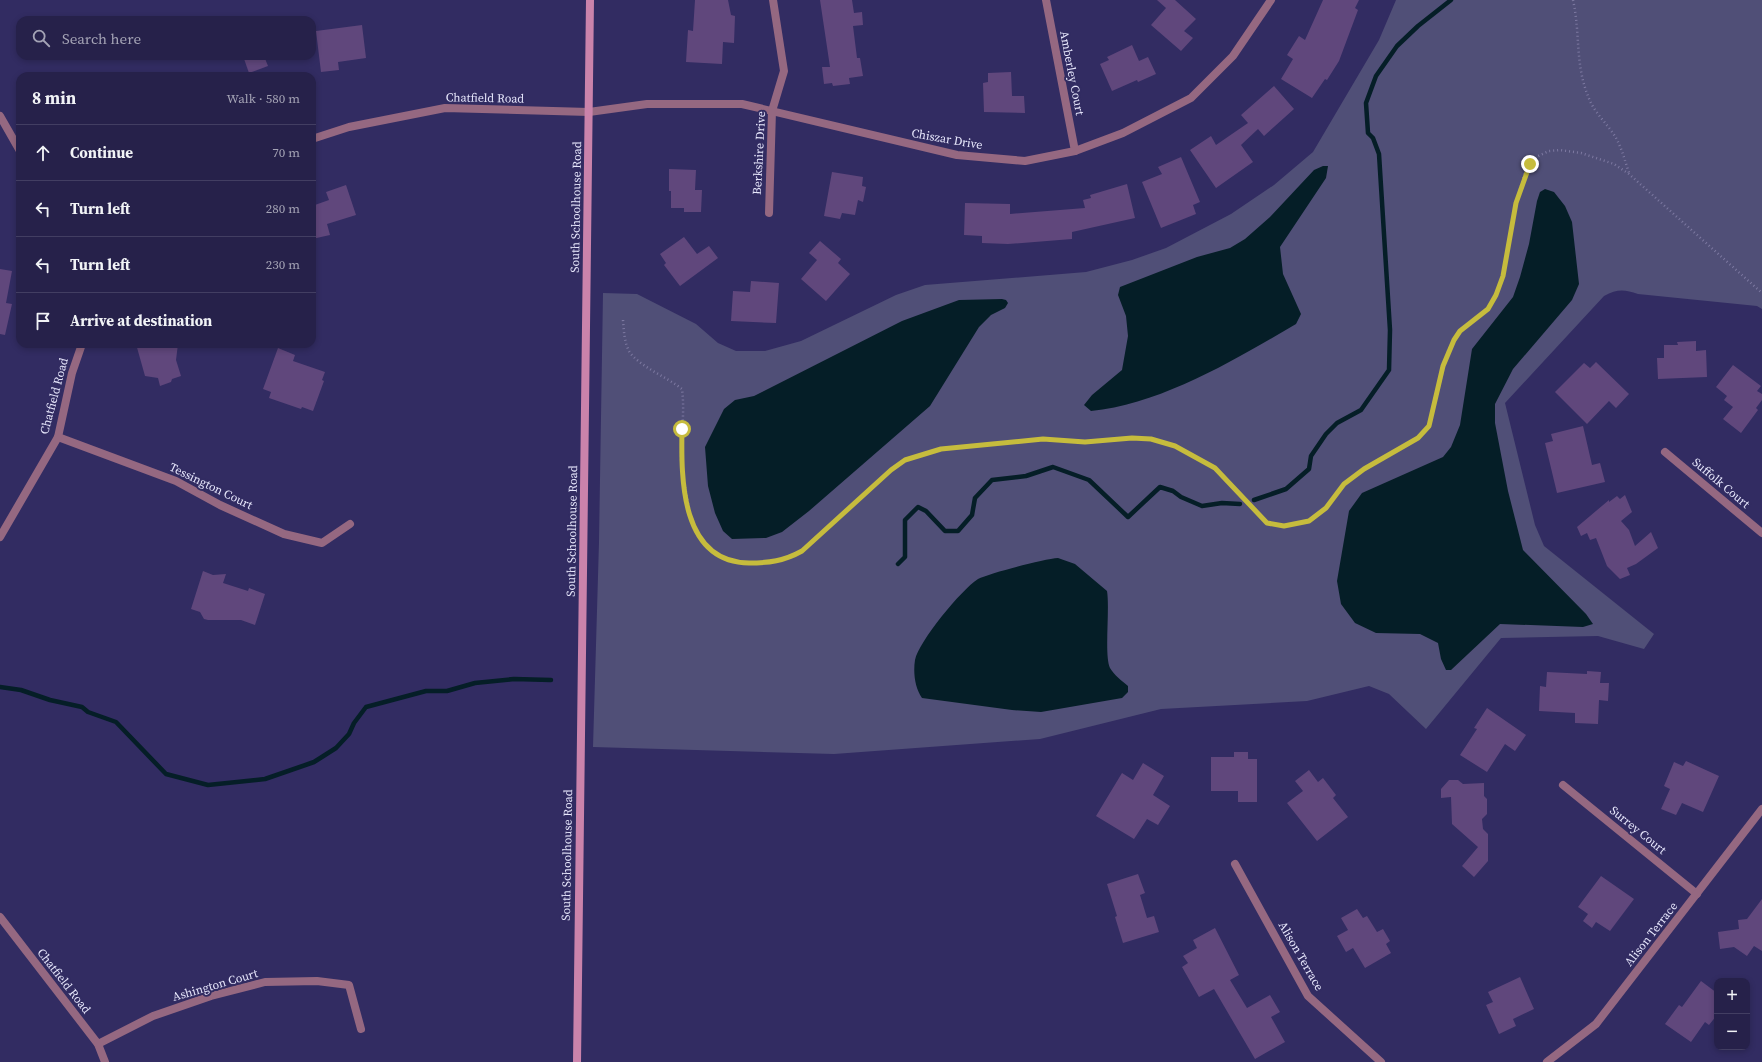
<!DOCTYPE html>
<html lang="en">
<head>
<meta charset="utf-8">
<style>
  body { margin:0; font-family:"Source Serif 4",serif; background:#2e2951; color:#f1f3f6 }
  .controls { position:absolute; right:12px; bottom:12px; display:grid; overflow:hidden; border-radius:8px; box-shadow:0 2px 6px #0003 }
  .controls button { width:36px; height:36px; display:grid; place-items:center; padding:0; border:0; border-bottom:1px solid #423e62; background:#26214a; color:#f1f3f6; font:20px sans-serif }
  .stop { position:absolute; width:12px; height:12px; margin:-9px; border:3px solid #c6bc3d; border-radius:50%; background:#fff }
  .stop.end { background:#c6bc3d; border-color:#fff; box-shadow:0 1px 4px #0008 }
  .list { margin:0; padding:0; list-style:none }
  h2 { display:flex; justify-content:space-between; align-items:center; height:52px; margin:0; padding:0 16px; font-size:17px }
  h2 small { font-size:13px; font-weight:400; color:#a4a3b5 }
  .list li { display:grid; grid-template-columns:26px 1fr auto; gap:12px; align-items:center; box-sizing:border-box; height:56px; padding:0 16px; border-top:1px solid #423e62 }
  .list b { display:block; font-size:15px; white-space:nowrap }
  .list em { font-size:13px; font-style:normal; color:#a4a3b5 }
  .icon { flex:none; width:22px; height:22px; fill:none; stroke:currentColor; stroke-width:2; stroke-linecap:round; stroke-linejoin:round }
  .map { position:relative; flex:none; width:1762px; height:1062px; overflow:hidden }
  .search { position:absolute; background:#26214a; box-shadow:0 2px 6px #0003; left:16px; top:16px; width:300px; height:44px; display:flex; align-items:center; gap:10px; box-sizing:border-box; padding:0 14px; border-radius:12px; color:#a4a3b5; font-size:15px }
  .panel { position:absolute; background:#26214a; box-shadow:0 2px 6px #0003; left:16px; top:72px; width:300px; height:276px; border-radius:12px }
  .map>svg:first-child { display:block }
  .green { fill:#504f77 }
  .water { fill:#051e27 }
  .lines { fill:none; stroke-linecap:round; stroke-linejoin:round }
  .stream { stroke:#051e27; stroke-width:4.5 }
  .building { fill:#60477c }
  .path { stroke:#7d79a1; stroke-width:2.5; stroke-dasharray:1 3; stroke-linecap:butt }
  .street { stroke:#956881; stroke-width:8 }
  .secondary { stroke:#ca83ab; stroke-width:8 }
  .route { stroke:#c6bc3d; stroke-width:5 }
  .labels { text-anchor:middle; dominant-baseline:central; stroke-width:4; stroke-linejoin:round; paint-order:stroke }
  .street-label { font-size:12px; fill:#e7e7fc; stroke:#322c62 }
</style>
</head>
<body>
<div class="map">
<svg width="1762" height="1062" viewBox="0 0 1762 1062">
  <rect width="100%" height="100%" fill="#322c62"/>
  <!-- green -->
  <path class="green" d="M1396 0H1762V309L1757 306 1638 294C1624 289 1617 289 1604 296L1505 403 1535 525 1544 546 1654 634 1644 649 1598 636 1501 638 1426 729 1389 694 1369 686 1307 701 1161 709 1040 739 834 754 593 747 599 542 603 293 637 294 696 324 718 343 736 351H765L801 341 896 295 925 285 1086 272 1132 260 1166 248 1231 214 1274 185 1313 152 1379 40Z"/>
  <!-- water -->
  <g class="water">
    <path d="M1323 166H1328L1326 178 1280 247 1283 274 1301 314 1296 324C1236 359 1162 404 1091 411L1084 405 1092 395 1122 370 1128 336 1126 316 1118 295 1120 287 1197 257 1230 248 1245 239 1270 217 1314 170Z"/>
    <polygon points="1545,189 1554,192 1565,206 1572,222 1579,284 1572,300 1513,369 1495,404 1495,423 1508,491 1523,550 1586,614 1593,624 1583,627 1500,624 1451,670 1446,670 1441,659 1438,643 1420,634 1376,633 1355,623 1341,604 1337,581 1349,511 1362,493 1443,457 1451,447 1460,425 1472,349 1513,297 1520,277 1529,244 1537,201 1540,192"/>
    <polygon points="1002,299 1006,300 1008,303 1005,308 991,315 979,327 930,406 809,511 782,532 766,538 732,539 723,531 715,513 708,486 705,447 724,409 735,400 754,396 902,321 959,300"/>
    <path d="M1058 558 1075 564 1107 591C1110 609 1104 656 1110 668 1114 675 1122 681 1128 686V692L1122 698 1041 712 1012 710 922 698C915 688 913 673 915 660 919 641 961 590 978 579 990 573 1044 559 1058 558Z"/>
  </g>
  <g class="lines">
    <!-- stream -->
    <g class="stream">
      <polyline points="1254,500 1286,489 1309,469 1311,456 1326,434 1337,423 1361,410 1389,370 1390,330 1379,154 1373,138 1368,133 1366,103 1376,76 1397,46 1418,26 1451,0"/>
      <polyline points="898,564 905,557 905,520 918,507 926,511 945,531 958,531 972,515 975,498 992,480 1026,476 1053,467 1089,480 1128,517 1160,487 1173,491 1181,497 1202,506 1222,503 1240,504"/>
      <polyline points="0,687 21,690 50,700 82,707 88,712 116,722 166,774 208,785 265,779 314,762 336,748 349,734 354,723 366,707 426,691 447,691 475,683 514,679 551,680"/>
    </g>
  </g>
  <!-- building -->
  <g class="building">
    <polygon points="695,0 728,0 731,15 735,16 734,43 723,42 722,64 686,62 688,30 693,31"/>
    <polygon points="820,0 852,0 854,13 862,12 863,25 853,26 857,58 860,58 863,76 849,78 850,84 833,86 832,83 824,84 822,67 830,67"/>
    <polygon points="1157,0 1175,0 1196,19 1184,31 1193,38 1181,51 1151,25 1166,8"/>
    <polygon points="1323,0 1359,0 1355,8 1358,10 1339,61 1327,80 1325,79 1312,98 1281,79 1293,59 1287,55 1299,36 1305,40"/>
    <polygon points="362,25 366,58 338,62 339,70 321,72 316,31"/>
    <polygon points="1132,45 1139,61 1148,57 1156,74 1138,82 1137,80 1112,91 1100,64 1109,60 1107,57"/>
    <polygon points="243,56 264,56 268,66 249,73"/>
    <polygon points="1011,72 1012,96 1024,96 1025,113 984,112 983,83 988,82 988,73"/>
    <polygon points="1274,86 1294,109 1264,136 1258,129 1241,145 1253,162 1216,188 1190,150 1211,136 1216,145 1248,123 1241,115"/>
    <polygon points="1181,157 1200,202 1193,205 1196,214 1161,228 1142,182 1162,174 1158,167"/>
    <polygon points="669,169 696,170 695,190 702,190 701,212 684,212 684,208 671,208 671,191 669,191"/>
    <polygon points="832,172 863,177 862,186 866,187 863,202 858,200 855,215 842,213 840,219 824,216"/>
    <polygon points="1127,184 1135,218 1072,232 1072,239 1008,244 982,243 982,236 964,235 965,203 1010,204 1010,214 1085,208 1083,200 1091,198 1090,195"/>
    <polygon points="346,185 356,215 327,224 330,235 312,239 312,206 329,200 326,192"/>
    <polygon points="684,237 697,254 709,246 718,258 680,286 664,265 666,263 660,254"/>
    <polygon points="820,241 841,259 838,263 850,274 826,301 801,279 817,260 809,253"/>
    <polygon points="0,269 12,271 6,303 12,304 5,335 0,334"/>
    <polygon points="751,281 779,283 776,323 731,321 733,291 750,292"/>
    <polygon points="1696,341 1696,351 1706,350 1707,377 1658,379 1657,358 1664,358 1664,345 1678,345 1677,342"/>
    <polygon points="136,344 178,344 176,360 181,376 172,379 171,382 160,386 158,378 145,376"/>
    <polygon points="278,348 295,355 293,361 325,372 322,380 324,381 313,411 302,407 301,409 269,398 271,392 263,389"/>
    <polygon points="1596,362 1629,394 1616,408 1609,401 1587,424 1555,392 1584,363 1590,368"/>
    <polygon points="1733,365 1761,386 1757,391 1762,394 1762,400 1756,408 1758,410 1741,433 1723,419 1733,407 1724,400 1727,396 1716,387"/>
    <polygon points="1583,426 1592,465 1600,463 1605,482 1557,493 1545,443 1553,441 1551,434"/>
    <polygon points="1625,495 1632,512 1621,521 1629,530 1635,546 1651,532 1658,548 1636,564 1627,568 1630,575 1620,579 1607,566 1596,538 1590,540 1587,533 1581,536 1577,527 1609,500 1609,502 1617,496 1620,499"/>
    <polygon points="203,571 213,575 226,574 223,583 248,591 249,588 265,594 255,625 241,620 208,620 204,619 200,612 191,609"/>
    <polygon points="1587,671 1601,672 1600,683 1609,683 1608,701 1599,700 1598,724 1575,723 1575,713 1539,711 1540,686 1546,687 1547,672 1587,674"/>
    <polygon points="1487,708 1526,735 1515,751 1505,744 1487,772 1460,755 1477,729 1474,728"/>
    <polygon points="1234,752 1248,752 1248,759 1257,759 1257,802 1238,802 1238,791 1211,791 1211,757 1234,757"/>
    <polygon points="1686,761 1719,776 1703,812 1682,803 1676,815 1661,809 1670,789 1664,786 1674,762 1683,766"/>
    <polygon points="1143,763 1164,776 1153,795 1170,806 1158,825 1147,819 1134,839 1096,816 1122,773 1133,780"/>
    <polygon points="1309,770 1318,782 1323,778 1336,795 1333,798 1348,817 1317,841 1287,803 1303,791 1295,781"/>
    <polygon points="1449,780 1458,780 1463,784 1484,783 1484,796 1487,799 1487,814 1482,819 1483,829 1488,834 1488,861 1474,877 1462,866 1478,847 1452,824 1451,797 1441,798 1441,789"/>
    <polygon points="1138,874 1145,893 1140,895 1147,918 1154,916 1159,932 1123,943 1115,917 1117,916 1107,884"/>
    <polygon points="1601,876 1634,899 1610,931 1596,922 1592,928 1583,921 1588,914 1578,907"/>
    <polygon points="1762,899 1762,951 1754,946 1747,956 1734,947 1720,949 1718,932 1739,929 1738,920 1747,919"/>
    <polygon points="1357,909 1363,918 1367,916 1377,932 1383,929 1390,941 1386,944 1391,953 1365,968 1353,948 1346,952 1337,936 1348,930 1341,918"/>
    <polygon points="1215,928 1239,975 1230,980 1247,1008 1270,995 1280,1012 1271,1017 1285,1042 1255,1059 1214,989 1199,997 1182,967 1188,963 1183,956 1197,948 1193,940"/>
    <polygon points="1520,977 1534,1009 1513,1019 1516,1026 1499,1034 1486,1005 1493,1002 1488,992"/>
    <polygon points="1701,981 1717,993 1717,1015 1709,1025 1705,1022 1691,1042 1665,1024 1679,1005 1682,1007"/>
  </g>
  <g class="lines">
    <!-- path -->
    <g class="path">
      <path d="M1573 0C1581 36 1574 67 1591 103 1597 115 1609 126 1616 138 1622 149 1625 161 1629 173"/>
      <path d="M623 320C624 331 624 341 629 351 638 366 667 377 682 389 685 412 681 435 681 459 682 470 684 481 686 492 692 528 702 562 746 563 767 563 783 561 801 551L891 470 905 460 941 449 1029 440 1043 439 1085 442 1132 438 1151 439 1175 446 1215 468 1267 523 1284 526 1309 521 1326 508 1344 484 1364 469 1418 438 1429 425 1448 351 1460 331 1488 309 1496 295 1503 276 1516 203 1525 172 1534 158 1549 151 1560 150 1581 153 1614 164 1629 174 1762 293"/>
    </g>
    <!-- street -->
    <g class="street">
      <polyline points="1046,0 1075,151"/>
      <polyline points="0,116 20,151"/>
      <polyline points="312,139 349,127 445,108 589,112 647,104 742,104 957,155 1025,161 1075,151 1123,133 1191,98 1233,56 1271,0"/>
      <polyline points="769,213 772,111 784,71 773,0"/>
      <polyline points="58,437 176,481 220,505 284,534 322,543 350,524"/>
      <polyline points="1665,452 1762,533"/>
      <polyline points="0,537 58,437 72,373 82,344"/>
      <polyline points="1563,785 1697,894"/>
      <polyline points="1235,864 1308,996 1381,1062"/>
      <polyline points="0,917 98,1044 105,1062"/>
      <polyline points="98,1044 153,1016 211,996 265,982 317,981 349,985 361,1029"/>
      <polyline points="1547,1062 1596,1024 1762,809"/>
    </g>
    <!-- secondary -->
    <polyline class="secondary" points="577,1062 590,0"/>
  </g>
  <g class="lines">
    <!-- route -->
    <path class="route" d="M682 429C681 480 681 562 749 563 769 563 784 561 802 551L891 470 905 460 941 449 1043 439 1085 442 1132 438 1151 439 1175 446 1215 468 1267 523 1284 526 1309 521 1326 508 1344 484 1364 469 1418 438 1429 426 1443 366 1454 340 1460 331 1488 309 1496 295 1503 276 1516 203 1530 164"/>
  </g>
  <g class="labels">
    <!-- street labels -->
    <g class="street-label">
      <text transform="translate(1072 73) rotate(79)">Amberley Court</text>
      <text transform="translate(485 98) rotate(1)">Chatfield Road</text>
      <text transform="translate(947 139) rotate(10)">Chiszar Drive</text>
      <text transform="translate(759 153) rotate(-87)">Berkshire Drive</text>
      <text transform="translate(576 207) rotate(-89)">South Schoolhouse Road</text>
      <text transform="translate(54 396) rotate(-75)">Chatfield Road</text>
      <text transform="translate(1721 483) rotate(40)">Suffolk Court</text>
      <text transform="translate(211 486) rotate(26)">Tessington Court</text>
      <text transform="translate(572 531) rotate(-89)">South Schoolhouse Road</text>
      <text transform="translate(1638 830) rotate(39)">Surrey Court</text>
      <text transform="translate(567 855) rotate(-89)">South Schoolhouse Road</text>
      <text transform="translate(1651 934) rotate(-52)">Alison Terrace</text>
      <text transform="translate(1301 956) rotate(60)">Alison Terrace</text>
      <text transform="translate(64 981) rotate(52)">Chatfield Road</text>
      <text transform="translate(215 985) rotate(-16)">Ashington Court</text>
    </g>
  </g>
</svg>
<div class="controls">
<button>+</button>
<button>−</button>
</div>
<div class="stop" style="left:682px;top:429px"></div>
<div class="stop end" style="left:1530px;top:164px"></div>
<div class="search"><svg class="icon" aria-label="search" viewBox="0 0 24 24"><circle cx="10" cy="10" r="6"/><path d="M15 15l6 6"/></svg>Search here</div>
<section class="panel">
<h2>8 min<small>Walk · 580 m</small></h2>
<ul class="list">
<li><svg class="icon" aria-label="ahead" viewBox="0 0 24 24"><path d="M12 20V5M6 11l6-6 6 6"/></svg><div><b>Continue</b></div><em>70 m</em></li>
<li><svg class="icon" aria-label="left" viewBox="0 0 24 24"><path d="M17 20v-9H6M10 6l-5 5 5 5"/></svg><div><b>Turn left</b></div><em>280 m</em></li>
<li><svg class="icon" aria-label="left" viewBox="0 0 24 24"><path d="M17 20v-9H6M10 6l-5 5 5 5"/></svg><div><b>Turn left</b></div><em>230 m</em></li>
<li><svg class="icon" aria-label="arrive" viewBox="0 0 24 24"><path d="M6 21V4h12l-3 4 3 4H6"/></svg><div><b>Arrive at destination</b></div></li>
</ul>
</section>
</div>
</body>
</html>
